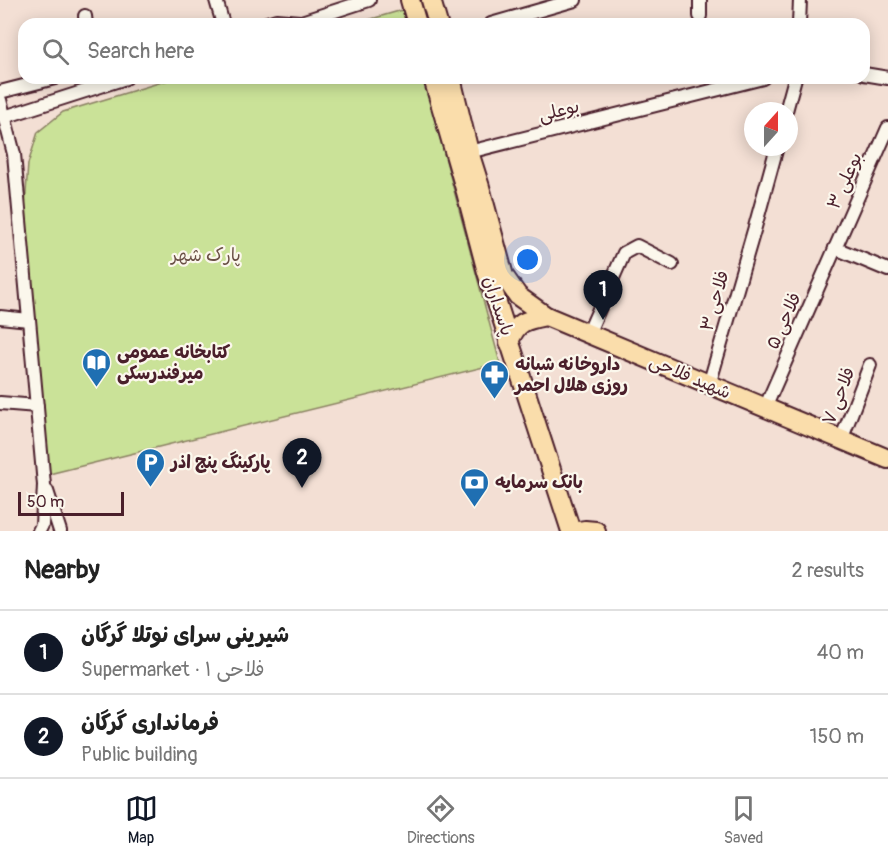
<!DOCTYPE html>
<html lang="en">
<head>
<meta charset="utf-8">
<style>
  body { margin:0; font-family:Pangolin,"Playpen Sans Arabic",sans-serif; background:#f2f2f2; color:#222 }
  .compass { position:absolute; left:744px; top:102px; width:54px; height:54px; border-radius:50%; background:#fff; box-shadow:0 3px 15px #0003; rotate:21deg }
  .scale { position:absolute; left:18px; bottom:15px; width:106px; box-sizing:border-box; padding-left:6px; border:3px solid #4a1f2b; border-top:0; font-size:16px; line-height:21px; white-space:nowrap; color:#4a1f2b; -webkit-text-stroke:4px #fbf7ec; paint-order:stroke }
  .you { position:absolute; left:528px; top:260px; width:21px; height:21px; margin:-15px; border:4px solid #fff; border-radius:50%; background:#1a73e8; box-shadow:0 0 0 9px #1a73e833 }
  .badge { display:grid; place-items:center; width:39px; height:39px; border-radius:50%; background:#111827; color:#fff; font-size:20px; font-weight:700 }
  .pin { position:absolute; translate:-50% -50px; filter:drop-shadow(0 2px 3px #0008) }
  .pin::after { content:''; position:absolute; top:32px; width:21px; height:18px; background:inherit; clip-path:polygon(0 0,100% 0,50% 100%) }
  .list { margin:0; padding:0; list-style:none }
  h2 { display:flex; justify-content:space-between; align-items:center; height:78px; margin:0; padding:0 24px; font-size:26px }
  h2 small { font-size:20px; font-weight:400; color:#767676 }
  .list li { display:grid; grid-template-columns:39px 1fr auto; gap:18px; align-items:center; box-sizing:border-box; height:84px; padding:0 24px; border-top:2px solid #e0e0e0 }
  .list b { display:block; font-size:22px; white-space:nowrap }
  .list p { margin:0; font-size:20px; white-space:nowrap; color:#767676 }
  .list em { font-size:20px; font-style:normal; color:#767676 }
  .icon { flex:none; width:33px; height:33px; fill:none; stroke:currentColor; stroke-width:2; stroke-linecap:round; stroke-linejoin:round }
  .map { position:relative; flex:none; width:888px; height:531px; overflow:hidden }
  .search { position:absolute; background:#fff; box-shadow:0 3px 15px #0003; left:18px; right:18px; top:18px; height:66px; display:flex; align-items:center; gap:15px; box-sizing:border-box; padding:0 21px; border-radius:18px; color:#767676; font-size:22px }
  .sheet { height:246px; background:#fff }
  nav { display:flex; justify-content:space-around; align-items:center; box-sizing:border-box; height:84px; border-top:2px solid #e0e0e0; background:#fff; font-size:16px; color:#767676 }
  nav a { display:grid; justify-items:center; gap:3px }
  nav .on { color:#111827 }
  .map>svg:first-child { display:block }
  .green { fill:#cae298; stroke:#8a8062; stroke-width:1.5 }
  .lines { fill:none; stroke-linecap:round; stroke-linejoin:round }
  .minor-casing { stroke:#4a1f2b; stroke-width:16 }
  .primary-casing { stroke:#4a1f2b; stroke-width:22 }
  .minor { stroke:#fbf7ec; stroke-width:12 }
  .primary { stroke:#faddab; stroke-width:18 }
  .labels { text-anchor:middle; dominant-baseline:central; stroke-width:4.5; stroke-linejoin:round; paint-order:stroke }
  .street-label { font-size:18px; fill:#4a1f2b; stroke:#fbf7ec }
  .park-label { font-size:18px; fill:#6a5046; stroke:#fbf7ec }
  .poi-label { font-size:18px; font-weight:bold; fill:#4a1f2b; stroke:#fbf7ec; text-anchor:start }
</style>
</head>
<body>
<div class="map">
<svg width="888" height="531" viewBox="0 0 888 531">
  <rect width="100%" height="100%" fill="#f3dfd4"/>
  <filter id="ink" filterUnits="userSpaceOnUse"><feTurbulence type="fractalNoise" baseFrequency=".0167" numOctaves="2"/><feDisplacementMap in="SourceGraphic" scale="12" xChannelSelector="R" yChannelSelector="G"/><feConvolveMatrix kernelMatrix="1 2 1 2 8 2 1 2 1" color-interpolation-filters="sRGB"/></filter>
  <g filter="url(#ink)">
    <!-- green -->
    <g class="green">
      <polygon points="406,9 410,24 354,24"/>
      <polygon points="175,78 424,78 500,363 49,474 25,207 28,164 38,132 63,112"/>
    </g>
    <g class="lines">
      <defs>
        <g id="minor">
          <polyline points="216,0 223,24"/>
          <polyline points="700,0 700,16"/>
          <polyline points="85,16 86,24"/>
          <polyline points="264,24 276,20 300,22"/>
          <polyline points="295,24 369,0"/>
          <polyline points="491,24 575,0"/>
          <polyline points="799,24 800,0"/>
          <polyline points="864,74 888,78"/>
          <polyline points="0,92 55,78"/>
          <polyline points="0,100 14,154 44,485 42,525 39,531"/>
          <polyline points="786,111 795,78"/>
          <polyline points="4,117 126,78"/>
          <polyline points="469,152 763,78"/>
          <polyline points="835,248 888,270"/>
          <polyline points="0,317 29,320"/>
          <polyline points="588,334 624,253 637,246 672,264"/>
          <polyline points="709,385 755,227 777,147"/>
          <polyline points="0,403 37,406"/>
          <polyline points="765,408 888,128"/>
          <polyline points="841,440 870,365"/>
          <polyline points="47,491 60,531"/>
        </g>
        <g id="primary">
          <polyline points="410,0 417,24"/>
          <polyline points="431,0 438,24"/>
          <polyline points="433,78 466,192 487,272 571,531"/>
          <polyline points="451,78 469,152 480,187 504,276 518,296 546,316 888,459"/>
          <path d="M509 342C517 321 526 320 546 316"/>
          <polyline points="579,531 585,530 596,531"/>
        </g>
      </defs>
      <!-- minor casing -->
      <use href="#minor" class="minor-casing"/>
      <!-- primary casing -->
      <use href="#primary" class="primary-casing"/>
      <!-- minor -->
      <use href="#minor" class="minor"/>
      <!-- primary -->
      <use href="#primary" class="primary"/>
    </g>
  </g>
  <!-- icons -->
  <defs>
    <symbol id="library-pin" viewBox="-11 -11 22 30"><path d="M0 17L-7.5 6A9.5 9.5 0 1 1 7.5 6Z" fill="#1f6fb2" stroke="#fbf7ec"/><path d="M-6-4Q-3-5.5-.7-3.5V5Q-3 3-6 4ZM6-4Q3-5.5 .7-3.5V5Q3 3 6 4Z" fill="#fff"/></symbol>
    <symbol id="pharmacy-pin" viewBox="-11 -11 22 30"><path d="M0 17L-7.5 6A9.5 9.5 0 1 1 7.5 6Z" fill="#1f6fb2" stroke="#fbf7ec"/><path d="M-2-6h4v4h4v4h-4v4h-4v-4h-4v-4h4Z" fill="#fff"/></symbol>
    <symbol id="parking-pin" viewBox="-11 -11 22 30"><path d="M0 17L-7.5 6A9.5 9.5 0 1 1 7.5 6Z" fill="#1f6fb2" stroke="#fbf7ec"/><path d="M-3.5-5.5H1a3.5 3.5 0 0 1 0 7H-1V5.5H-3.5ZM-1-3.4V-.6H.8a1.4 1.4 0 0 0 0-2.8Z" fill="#fff"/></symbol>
    <symbol id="bank-pin" viewBox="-11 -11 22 30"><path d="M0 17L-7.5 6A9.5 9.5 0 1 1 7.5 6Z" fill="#1f6fb2" stroke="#fbf7ec"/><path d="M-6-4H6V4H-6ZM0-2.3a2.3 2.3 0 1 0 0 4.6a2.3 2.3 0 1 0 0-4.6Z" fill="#fff"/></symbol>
  </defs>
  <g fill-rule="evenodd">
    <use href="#library-pin" x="80" y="346" width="33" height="45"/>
    <use href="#pharmacy-pin" x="478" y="358" width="33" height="45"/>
    <use href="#parking-pin" x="134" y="446" width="33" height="45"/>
    <use href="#bank-pin" x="458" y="466" width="33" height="45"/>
  </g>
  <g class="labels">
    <!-- street labels -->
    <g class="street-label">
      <text transform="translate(559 111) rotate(-14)">بوعلی</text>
      <text transform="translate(845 181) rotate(-66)">۳ بوعلی</text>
      <text transform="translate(715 301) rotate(-74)">۳ فلاحی</text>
      <text transform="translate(498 306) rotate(72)">پاسداران</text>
      <text transform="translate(784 321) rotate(-66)">۵ فلاحی</text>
      <text transform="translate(690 377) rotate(23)">شهید فلاحی</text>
      <text transform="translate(839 396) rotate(-69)">۷ فلاحی</text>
    </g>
    <!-- park labels -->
    <g class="park-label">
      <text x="206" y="255">پارک شهر</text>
    </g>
    <!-- poi labels -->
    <g class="poi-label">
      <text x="117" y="352">کتابخانه عمومی<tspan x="117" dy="21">میرفندرسکی</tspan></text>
      <text x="515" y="364">داروخانه شبانه<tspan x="515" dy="21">روزی هلال احمر</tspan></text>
      <text x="171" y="462">پارکینگ پنج اذر</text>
      <text x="495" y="482">بانک سرمایه</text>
    </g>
  </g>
</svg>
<svg class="compass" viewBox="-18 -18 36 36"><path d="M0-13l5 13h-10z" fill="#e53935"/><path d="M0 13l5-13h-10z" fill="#767676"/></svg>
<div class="scale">50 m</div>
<div class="you"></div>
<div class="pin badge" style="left:603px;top:320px">1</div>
<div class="pin badge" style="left:302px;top:488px">2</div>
<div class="search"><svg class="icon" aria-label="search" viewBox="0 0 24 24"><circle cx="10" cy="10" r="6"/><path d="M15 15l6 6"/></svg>Search here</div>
</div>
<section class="sheet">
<h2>Nearby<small>2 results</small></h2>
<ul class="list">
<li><span class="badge">1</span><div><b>شیرینی سرای نوتلا گرگان</b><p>Supermarket · ۱ فلاحی</p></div><em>40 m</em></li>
<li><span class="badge">2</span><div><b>فرمانداری گرگان</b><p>Public building</p></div><em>150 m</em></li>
</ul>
</section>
<nav>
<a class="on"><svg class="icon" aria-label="map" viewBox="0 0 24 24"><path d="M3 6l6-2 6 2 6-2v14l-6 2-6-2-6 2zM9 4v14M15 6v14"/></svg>Map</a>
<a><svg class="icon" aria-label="directions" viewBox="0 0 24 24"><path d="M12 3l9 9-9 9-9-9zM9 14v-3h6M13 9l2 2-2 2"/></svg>Directions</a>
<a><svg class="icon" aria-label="saved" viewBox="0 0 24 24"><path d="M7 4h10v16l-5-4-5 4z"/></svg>Saved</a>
</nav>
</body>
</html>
